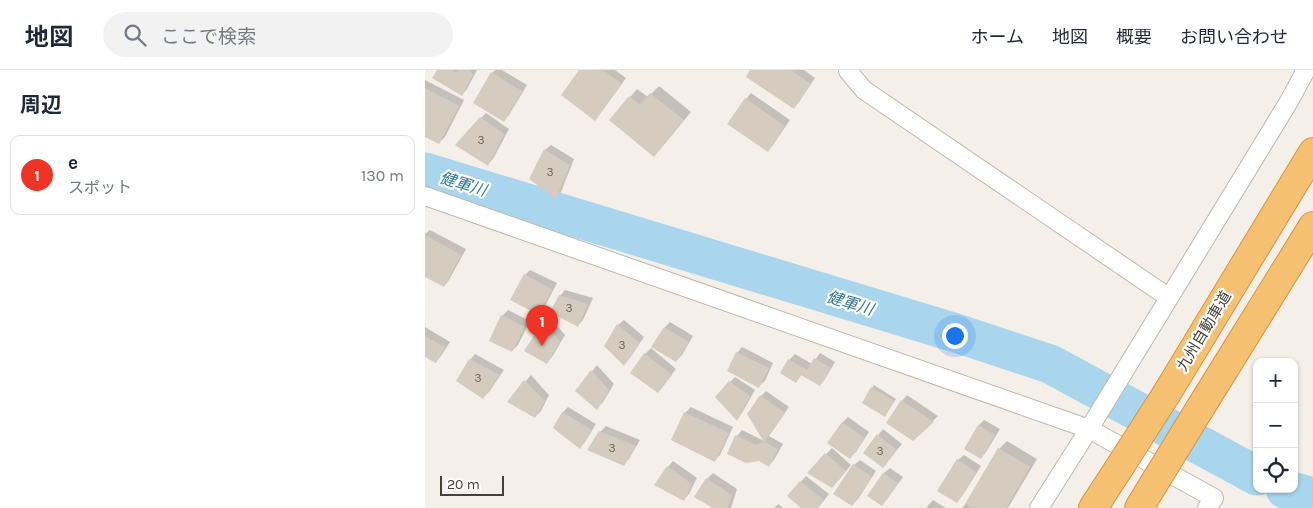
<!DOCTYPE html>
<html lang="ja">
<head>
<meta charset="utf-8">
<style>
  body { margin:0; font-family:Karla,"Noto Sans JP",sans-serif; background:#f2f2f3; color:#1f2937 }
  .controls { position:absolute; right:15px; bottom:15px; display:grid; overflow:hidden; border-radius:10px; box-shadow:0 1px 4px #0004 }
  .controls button { width:45px; height:45px; display:grid; place-items:center; padding:0; border:0; border-bottom:1px solid #e0e1e3; background:#fff; color:#1f2937; font:25px sans-serif }
  .scale { position:absolute; left:15px; bottom:12px; width:64px; box-sizing:border-box; padding-left:5px; border:2px solid #474038; border-top:0; font-size:14px; line-height:18px; white-space:nowrap; color:#474038; -webkit-text-stroke:4px #fff; paint-order:stroke }
  .you { position:absolute; left:529px; top:265px; width:18px; height:18px; margin:-12px; border:4px solid #fff; border-radius:50%; background:#1a73e8; box-shadow:0 0 0 8px #1a73e833 }
  .badge { display:grid; place-items:center; width:32px; height:32px; border-radius:50%; background:#ef3425; color:#fff; font-size:16px; font-weight:700 }
  .pin { position:absolute; translate:-50% -41px; filter:drop-shadow(0 1px 2px #0008) }
  .pin::after { content:''; position:absolute; top:26px; width:18px; height:15px; background:inherit; clip-path:polygon(0 0,100% 0,50% 100%) }
  .list { margin:0; padding:0; list-style:none }
  h2 { display:flex; justify-content:space-between; align-items:center; height:65px; margin:0; padding:0 20px; font-size:21px }
  h2 small { font-size:16px; font-weight:400; color:#747a83 }
  .list li { display:grid; grid-template-columns:32px 1fr auto; gap:15px; align-items:center; box-sizing:border-box; height:80px; margin:0 10px 10px; padding:0 10px; border:1px solid #e0e1e3; border-radius:10px }
  .list b { display:block; font-size:19px; white-space:nowrap }
  .list p { margin:0; font-size:16px; white-space:nowrap; color:#747a83 }
  .list em { font-size:16px; font-style:normal; color:#747a83 }
  .icon { flex:none; width:28px; height:28px; fill:none; stroke:currentColor; stroke-width:2; stroke-linecap:round; stroke-linejoin:round }
  .map { position:relative; flex:none; width:888px; height:438px; overflow:hidden }
  header { display:flex; align-items:center; gap:30px; box-sizing:border-box; height:70px; padding:0 25px; background:#fff; border-bottom:1px solid #e0e1e3 }
  header strong { font-size:24px }
  nav { display:flex; gap:28px; margin-inline-start:auto; font-size:18px }
  .search { width:350px; height:45px; background:#f2f2f3; display:flex; align-items:center; gap:12px; box-sizing:border-box; padding:0 18px; border-radius:28px; color:#747a83; font-size:19px }
  main { display:flex }
  aside { flex:1; background:#fff }
  .map>svg:first-child { display:block }
  .shadow { fill:#0003 }
  .lines { fill:none; stroke-linecap:round; stroke-linejoin:round }
  .river { stroke:#a9d6ed; stroke-width:39 }
  .building { fill:#d5cbbf }
  .minor-casing { stroke:#bfb7ac; stroke-width:20 }
  .motorway-casing { stroke:#d69441; stroke-width:30 }
  .minor { stroke:#fff; stroke-width:18 }
  .motorway { stroke:#f6c072; stroke-width:28 }
  .motorway-bridge-casing { stroke:#d69441; stroke-width:30; stroke-linecap:butt }
  .motorway-bridge { stroke:#f6c072; stroke-width:28 }
  .labels { text-anchor:middle; dominant-baseline:central; stroke-width:4.5; stroke-linejoin:round; paint-order:stroke }
  .number-label { font-size:12px; fill:#6a635a }
  .street-label { font-size:15px; fill:#474038; stroke:#fff }
  .water-label { font-size:16px; font-style:italic; fill:#32799e; stroke:#fff }
</style>
</head>
<body>
<header>
<strong>地図</strong>
<div class="search"><svg class="icon" aria-label="search" viewBox="0 0 24 24"><circle cx="10" cy="10" r="6"/><path d="M15 15l6 6"/></svg>ここで検索</div>
<nav><a>ホーム</a><a>地図</a><a>概要</a><a>お問い合わせ</a></nav>
</header>
<main>
<aside>
<h2>周辺<small></small></h2>
<ul class="list">
<li><span class="badge">1</span><div><b>e</b><p>スポット</p></div><em>130 m</em></li>
</ul>
</aside>
<div class="map">
<svg width="888" height="438" viewBox="0 0 888 438">
  <rect width="100%" height="100%" fill="#f4f0e9"/>
  <!-- shadow -->
  <g class="shadow">
    <polygon points="14,0 52,0 42,19 37,25"/>
    <polygon points="70,0 77,0 102,15 84,45 79,50 67,3"/>
    <polygon points="155,0 190,0 201,8 175,43"/>
    <polygon points="327,0 379,0 390,8 374,32 369,37"/>
    <polygon points="0,10 39,30 20,67 14,73 0,65"/>
    <polygon points="234,16 266,42 237,77 229,85 186,50 212,19 223,27"/>
    <polygon points="326,23 365,50 348,75 343,80 321,29"/>
    <polygon points="61,43 84,59 68,89 63,94 56,48"/>
    <polygon points="126,75 149,89 136,122 131,127 120,80"/>
    <polygon points="5,160 41,179 24,210 19,216 0,206 0,164"/>
    <polygon points="105,200 132,213 119,238 113,243 100,205"/>
    <polygon points="140,220 168,228 158,250 153,255 135,226"/>
    <polygon points="83,240 105,251 93,275 87,281 77,246"/>
    <polygon points="125,247 140,265 127,287 121,293 100,281 119,253"/>
    <polygon points="199,250 219,267 204,289 199,294 181,276 193,255"/>
    <polygon points="245,252 268,266 257,285 251,291 228,276 240,257"/>
    <polygon points="0,257 25,272 16,286 11,292 0,286"/>
    <polygon points="317,277 348,293 340,311 334,316 312,283"/>
    <polygon points="226,278 251,299 233,322 207,303 220,284"/>
    <polygon points="395,283 410,292 400,309 395,315 377,304 371,312 356,303 364,290 370,284 387,294"/>
    <polygon points="50,284 79,300 64,322 58,327 45,290"/>
    <polygon points="172,295 189,314 178,332 172,338 152,321"/>
    <polygon points="106,305 124,325 116,341 110,347 84,331"/>
    <polygon points="310,307 330,320 317,343 312,349 305,312"/>
    <polygon points="449,315 471,329 462,343 447,318"/>
    <polygon points="341,321 364,337 344,366 358,374 349,390 344,395 312,366 317,360 341,372 323,344 336,326"/>
    <polygon points="482,325 513,346 488,370 477,331"/>
    <polygon points="143,337 171,354 160,372 155,378 138,342"/>
    <polygon points="266,337 308,357 295,385 290,390 248,370 261,342"/>
    <polygon points="423,347 444,362 431,382 425,387 417,353"/>
    <polygon points="559,350 575,359 561,382 556,388 540,379 554,355"/>
    <polygon points="181,356 215,370 204,389 198,394 164,379 175,362"/>
    <polygon points="458,359 477,374 458,397 440,382"/>
    <polygon points="582,371 612,389 583,438 537,438 544,430 574,379"/>
    <polygon points="407,378 426,395 413,411 384,402"/>
    <polygon points="539,385 556,396 537,426 532,432 533,390"/>
    <polygon points="435,390 451,401 433,429 427,435 429,395"/>
    <polygon points="248,391 272,408 264,424 259,429 243,397"/>
    <polygon points="465,398 478,407 462,429 457,435 444,426 459,403"/>
    <polygon points="288,403 312,419 306,438 290,438 271,426 282,409"/>
    <polygon points="381,406 404,424 393,438 378,438 364,426"/>
    <polygon points="508,430 521,438 501,438"/>
    <polygon points="353,434 358,438 349,438"/>
  </g>
  <g class="lines">
    <!-- river -->
    <g class="river">
      <polyline points="0,102 531,263 625,294 832,406"/>
      <polyline points="860,419 888,427"/>
    </g>
  </g>
  <!-- building -->
  <g class="building">
    <polygon points="12,0 27,0 31,2 33,0 43,0 48,4 37,26 7,8"/>
    <polygon points="154,0 178,0 197,14 170,51 136,25"/>
    <polygon points="325,0 366,0 386,14 369,39 321,7"/>
    <polygon points="66,2 97,21 79,52 48,33"/>
    <polygon points="0,18 34,36 14,74 0,67"/>
    <polygon points="225,23 259,50 229,87 184,50 204,26 215,35"/>
    <polygon points="320,28 360,56 343,82 302,54"/>
    <polygon points="55,47 79,64 63,96 30,75"/>
    <polygon points="119,79 145,95 131,129 104,109"/>
    <polygon points="0,165 36,185 19,217 0,207"/>
    <polygon points="99,204 127,219 114,245 85,230"/>
    <polygon points="134,225 163,234 153,257 125,242"/>
    <polygon points="76,245 100,257 87,282 64,271"/>
    <polygon points="118,252 135,271 122,294 99,281"/>
    <polygon points="192,254 215,273 199,296 179,276"/>
    <polygon points="239,257 264,272 251,292 226,277"/>
    <polygon points="0,266 20,277 11,293 0,287"/>
    <polygon points="311,282 344,298 334,318 302,301"/>
    <polygon points="219,283 247,305 233,323 205,303"/>
    <polygon points="389,288 406,298 395,316 376,305 371,313 355,303 363,289 382,300"/>
    <polygon points="44,289 75,305 58,329 31,311"/>
    <polygon points="166,300 184,320 172,340 150,321"/>
    <polygon points="99,310 120,331 110,348 82,332"/>
    <polygon points="304,311 325,326 312,351 290,327"/>
    <polygon points="446,317 469,331 460,347 437,333"/>
    <polygon points="335,325 360,343 339,372 322,344"/>
    <polygon points="476,330 509,352 488,371 461,353"/>
    <polygon points="137,342 167,360 155,379 128,358"/>
    <polygon points="259,342 304,363 290,392 246,370"/>
    <polygon points="417,352 440,368 425,389 402,373"/>
    <polygon points="553,355 570,365 556,389 539,379"/>
    <polygon points="174,361 211,376 199,396 162,380"/>
    <polygon points="452,364 472,380 458,398 438,383"/>
    <polygon points="310,365 331,375 339,372 353,379 344,397 334,391 321,393 302,384"/>
    <polygon points="573,378 605,397 581,438 547,438 540,434"/>
    <polygon points="400,383 421,401 407,418 382,403"/>
    <polygon points="532,389 551,402 532,433 512,421"/>
    <polygon points="428,394 447,407 427,436 408,424"/>
    <polygon points="242,396 267,414 259,431 229,415"/>
    <polygon points="458,403 473,413 457,436 442,426"/>
    <polygon points="281,408 307,425 303,438 288,438 269,427"/>
    <polygon points="375,411 399,430 393,438 376,438 362,426"/>
  </g>
  <g class="lines">
    <defs>
      <g id="minor">
        <polyline points="424,0 423,1 439,20 743,227"/>
        <polyline points="0,126 664,359 789,428 782,438"/>
        <polyline points="614,438 664,359 863,33 881,0"/>
      </g>
      <g id="motorway">
        <polyline points="742,323 888,82"/>
        <polyline points="774,340 888,156"/>
        <polyline points="668,438 696,395"/>
        <polyline points="714,438 728,415"/>
      </g>
    </defs>
    <!-- minor casing -->
    <use href="#minor" class="minor-casing"/>
    <!-- motorway casing -->
    <use href="#motorway" class="motorway-casing"/>
    <!-- minor -->
    <use href="#minor" class="minor"/>
    <!-- motorway -->
    <use href="#motorway" class="motorway"/>
    <defs>
      <g id="motorway-bridge">
        <polyline points="696,395 742,323"/>
        <polyline points="728,415 774,340"/>
      </g>
    </defs>
    <!-- motorway-bridge casing -->
    <use href="#motorway-bridge" class="motorway-bridge-casing"/>
    <!-- motorway-bridge -->
    <use href="#motorway-bridge" class="motorway-bridge"/>
  </g>
  <g class="labels">
    <!-- number labels -->
    <g class="number-label">
      <text x="56" y="70">3</text>
      <text x="125" y="102">3</text>
      <text x="144" y="238">3</text>
      <text x="197" y="275">3</text>
      <text x="53" y="308">3</text>
      <text x="187" y="378">3</text>
      <text x="455" y="381">3</text>
    </g>
    <!-- street labels -->
    <g class="street-label">
      <text transform="translate(779 261) rotate(-59)">九州自動車道</text>
    </g>
    <!-- water labels -->
    <g class="water-label">
      <text transform="translate(38 114) rotate(17)">健軍川</text>
      <text transform="translate(425 233) rotate(17)">健軍川</text>
    </g>
  </g>
</svg>
<div class="controls">
<button>+</button>
<button>−</button>
<button><svg class="icon" aria-label="locate" viewBox="0 0 24 24"><circle cx="12" cy="12" r="6"/><path d="M12 2v4M12 18v4M2 12h4M18 12h4"/></svg></button>
</div>
<div class="scale">20 m</div>
<div class="you"></div>
<div class="pin badge" style="left:117px;top:276px">1</div>
</div>
</main>
</body>
</html>
